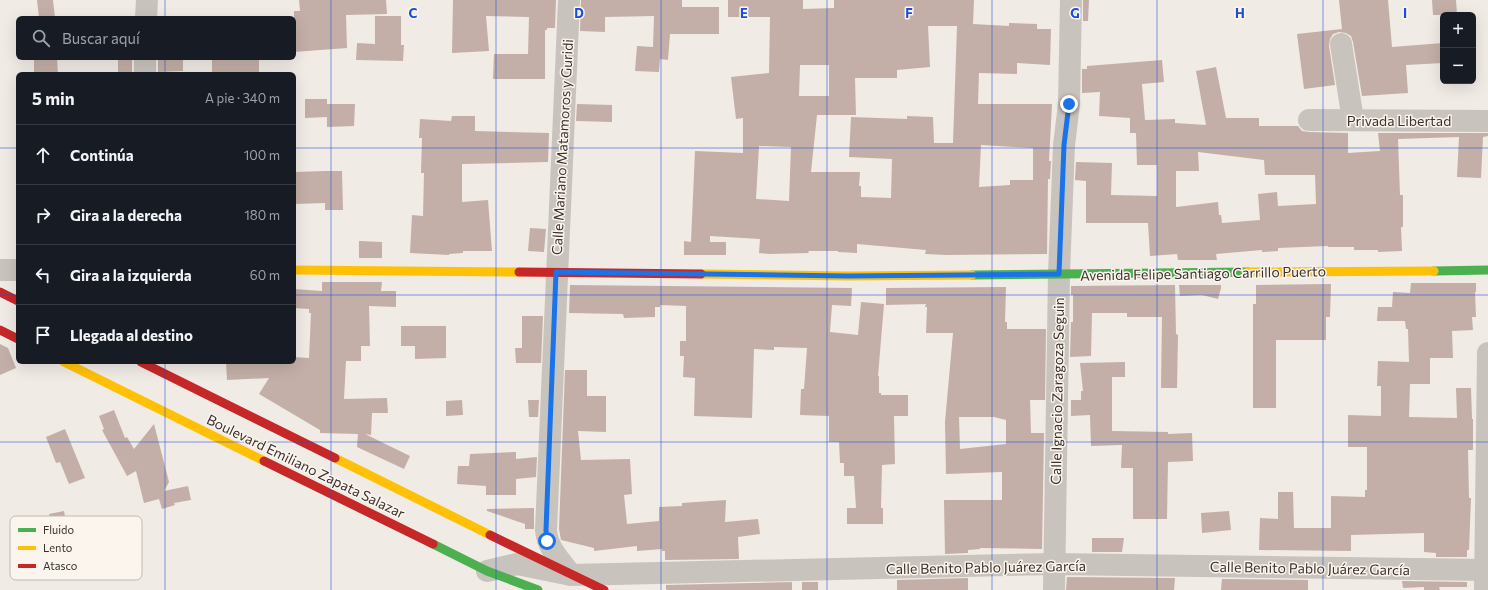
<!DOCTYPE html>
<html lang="es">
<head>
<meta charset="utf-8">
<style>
  body { margin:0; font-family:Commissioner,sans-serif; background:#20242c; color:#f1f3f6 }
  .controls { position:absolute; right:12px; top:12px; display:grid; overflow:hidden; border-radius:6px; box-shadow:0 4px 16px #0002 }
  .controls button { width:36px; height:36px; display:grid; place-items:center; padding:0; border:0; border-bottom:1px solid #363941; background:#171b24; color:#f1f3f6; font:20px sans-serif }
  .stop { position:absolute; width:12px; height:12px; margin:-9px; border:3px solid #1a73e8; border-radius:50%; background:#fff }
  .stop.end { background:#1a73e8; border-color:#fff; box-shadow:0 1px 4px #0008 }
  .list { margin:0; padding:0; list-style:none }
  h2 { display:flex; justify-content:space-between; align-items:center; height:52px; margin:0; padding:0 16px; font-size:17px }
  h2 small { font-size:13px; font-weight:400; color:#9ea1a6 }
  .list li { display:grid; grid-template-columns:26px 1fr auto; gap:12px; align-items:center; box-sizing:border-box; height:60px; padding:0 16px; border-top:1px solid #363941 }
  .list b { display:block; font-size:15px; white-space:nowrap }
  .list em { font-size:13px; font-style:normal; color:#9ea1a6 }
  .icon { flex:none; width:22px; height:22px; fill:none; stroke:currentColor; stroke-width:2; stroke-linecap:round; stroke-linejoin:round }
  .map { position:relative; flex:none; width:1488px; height:590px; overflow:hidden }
  .search { position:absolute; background:#171b24; box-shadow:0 4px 16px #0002; left:16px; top:16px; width:280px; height:44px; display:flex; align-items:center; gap:10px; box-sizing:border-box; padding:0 14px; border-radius:6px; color:#9ea1a6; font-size:15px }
  .panel { position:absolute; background:#171b24; box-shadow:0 4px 16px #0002; left:16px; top:72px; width:280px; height:292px; border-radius:6px }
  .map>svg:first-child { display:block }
  .building { fill:#c3afa7; fill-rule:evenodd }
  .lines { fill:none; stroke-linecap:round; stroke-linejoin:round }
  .street { stroke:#c9c3be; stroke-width:22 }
  .fast { stroke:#4caf50; stroke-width:9 }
  .slow { stroke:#ffc107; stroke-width:9 }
  .jam { stroke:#c62828; stroke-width:9 }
  .route { stroke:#1a73e8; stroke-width:5 }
  .grid { fill:none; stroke:#1d4ed8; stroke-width:1; stroke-opacity:0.55 }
  .labels { text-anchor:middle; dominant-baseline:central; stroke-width:3; stroke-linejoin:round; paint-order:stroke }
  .street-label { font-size:14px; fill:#3b302b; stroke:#fbf5ee }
  .key { fill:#fbf5ee; stroke:#c1bab4; stroke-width:1 }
  .key-label { font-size:11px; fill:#3b302b }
  .grid-label { font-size:13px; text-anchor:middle; font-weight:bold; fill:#1d4ed8; stroke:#fbf5ee; stroke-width:3; stroke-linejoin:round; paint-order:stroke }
</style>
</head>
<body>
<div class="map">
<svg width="1488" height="590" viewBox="0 0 1488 590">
  <rect width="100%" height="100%" fill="#f0ebe5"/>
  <!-- building -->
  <g class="building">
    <polygon points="37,0 53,0 55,18 39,18"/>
    <polygon points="299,0 386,0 387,14 346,15 347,48 294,52 294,11 300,11"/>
    <polygon points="453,0 556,0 555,28 547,28 547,30 545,30 545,79 493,79 494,54 528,54 529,17 486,16 489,51 452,53"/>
    <polygon points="581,0 682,0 682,7 719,7 719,34 670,34 668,60 660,59 659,72 635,71 637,46 653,47 654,16 605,17 605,32 580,31"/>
    <path d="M728 0H803V9L834 8V0H974L973 24 1009 26V23L1037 24V29H1051L1050 65 1017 63V74L979 73 978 104H1052L1049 161H1051L1050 179H1048L1047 254 947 255 925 254 926 250 857 244V253L838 252V251H808L809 253 769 254 759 253 760 239 710 236V242H726V255H684V241L691 242 695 151 743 153V118L736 119 731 77 769 73 770 17H728ZM928 26H957L953 143H934L933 117 907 116V119L851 117 849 157 892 159 891 198 861 197V186H859L860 172H811L817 115H856L855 78H897V70L930 67ZM800 65H829V96H799ZM981 145 1033 148V180H1010V185L979 187ZM759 146 791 147 789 201 756 199Z"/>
    <polygon points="1083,0 1089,0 1088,21 1083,21"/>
    <polygon points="1339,0 1388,0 1392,47 1443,43 1443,63 1406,65 1408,93 1362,96 1353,42 1351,36 1346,33 1339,32 1333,34 1330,39 1329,46 1335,85 1304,89 1297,34 1342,29"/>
    <polygon points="1432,0 1456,0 1457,15 1433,15"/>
    <polygon points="375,16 401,16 401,45 404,45 403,61 356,60 357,43 375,44"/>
    <polygon points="34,58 57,58 58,74 34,74"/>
    <rect x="118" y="58" width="14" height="16"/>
    <polygon points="158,58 183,58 183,71 158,72"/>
    <rect x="212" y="58" width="47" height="16"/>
    <path d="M1162 60 1164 82 1142 84 1145 120 1175 119V123L1206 125 1196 71 1216 67 1226 118H1259V126H1298L1302 131 1309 132 1348 133V153L1380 151 1378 133H1488V136L1483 137 1481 178 1457 177 1459 137 1398 139 1400 195H1403V227H1401L1402 251 1378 252V250H1354V247H1328V246L1278 248V251L1262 252V250L1216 254 1217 260H1178L1177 254 1150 256 1148 223H1086V181L1075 180 1076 162 1112 163 1111 195 1157 196V165H1137L1136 133H1130V118L1099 116 1100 92 1082 93V69H1087V66ZM1198 152 1264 160 1265 175H1315L1316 204 1278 206 1277 192 1258 194 1260 220 1222 223 1221 215H1219L1218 202 1176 207V171H1199Z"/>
    <polygon points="305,99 327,99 327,104 355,104 354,126 327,127 327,117 305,118"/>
    <polygon points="577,104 612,105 612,122 576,121"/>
    <polygon points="452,116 475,116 475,131 549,133 548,162 462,164 462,202 488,200 492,251 463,251 463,253 449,254 449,255 410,253 412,215 423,216 424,173 421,173 422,138 419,138 420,119 451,121"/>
    <polygon points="325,171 342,171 343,210 325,210 325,203 294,204 294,172"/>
    <polygon points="530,228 546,229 544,252 528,251"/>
    <polygon points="359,241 382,242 382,258 359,258"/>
    <polygon points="322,282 382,282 381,291 396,291 396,307 369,306 370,346 361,346 361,361 346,361 344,399 387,398 388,413 372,413 371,435 365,434 410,456 404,469 357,447 358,434 320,433 320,430 259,394 269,378 227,380 226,362 294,362 294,357 309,358 311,313 309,313 309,309 294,308 294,289 322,291"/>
    <polygon points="1411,283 1476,283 1476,292 1475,292 1476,317 1472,317 1473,330 1452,331 1453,358 1430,358 1430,384 1410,384 1409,417 1457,418 1456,388 1471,388 1472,419 1473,419 1473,450 1468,450 1469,498 1471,498 1469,550 1467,550 1467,557 1436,557 1436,553 1424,552 1424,533 1351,535 1351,551 1259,550 1260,518 1278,519 1278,492 1293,492 1294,528 1331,528 1331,496 1365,497 1365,490 1367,490 1367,447 1348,447 1348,415 1381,416 1381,386 1377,386 1378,361 1409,362 1408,329 1406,329 1405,321 1377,321 1378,307 1392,307 1393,292 1410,293"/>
    <polygon points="1331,284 1330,317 1326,317 1326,340 1276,340 1276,408 1253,408 1253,304 1256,304 1256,285"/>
    <polygon points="570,285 852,288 851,306 832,305 830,332 858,335 861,302 884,304 878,376 879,376 879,393 881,393 881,395 908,395 908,416 894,416 895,464 882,465 881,508 883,508 883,524 847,524 847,508 856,508 854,476 844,476 844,463 840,463 839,442 829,442 829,416 800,415 801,389 804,389 807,348 774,347 774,350 754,349 752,418 694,416 695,378 683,377 684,356 680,356 680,341 686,341 686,306 660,305 660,307 655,307 655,317 624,318 623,314 569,313"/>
    <polygon points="1175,285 1176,334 1178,335 1177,388 1161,388 1162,317 1127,317 1127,313 1092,313 1091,356 1070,357 1071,322 1073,322 1073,295 1071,295 1071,286"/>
    <polygon points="1179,285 1221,285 1221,288 1218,299 1202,295 1180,296"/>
    <path d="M1006 287 1005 322H1007V329H1046L1045 400H1030L1031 433H1044L1042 549 980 548V549L968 550V553L945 554 944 500H1002V472L946 474 945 422 953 333H926L927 307H925L926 304 886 305V288ZM959 417H994L1006 420V444L960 449Z"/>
    <polygon points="522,316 543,316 541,363 516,363 515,348 522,348"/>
    <polygon points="401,326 446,326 446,358 415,359 415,346 401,346"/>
    <polygon points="0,344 8,348 16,368 0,375"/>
    <polygon points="1125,362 1125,377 1112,377 1112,431 1168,432 1168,434 1192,433 1193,461 1168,462 1167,519 1133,519 1133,468 1121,468 1122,445 1091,446 1090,415 1071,416 1071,400 1081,400 1081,391 1083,391 1080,363"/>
    <polygon points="565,370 587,370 587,396 606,396 606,432 578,431 581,460 630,459 632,494 624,495 627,524 659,521 659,507 682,506 682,503 726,500 725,522 758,519 760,534 738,537 739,559 665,560 665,551 662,551 662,549 637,551 637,546 594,551 594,548 561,540 559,529"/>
    <polygon points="462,400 463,415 446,416 446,401"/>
    <polygon points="528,400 539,400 538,417 529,417"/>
    <polygon points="114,410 125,438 127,437 134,449 154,424 169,482 164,491 188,486 191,500 174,503 175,505 162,509 159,499 144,503 136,471 127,476 102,430 104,429 99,416"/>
    <polygon points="65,429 85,478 69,484 60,462 56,463 46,437"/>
    <polygon points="516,452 516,459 537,457 536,477 516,479 516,495 486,495 486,486 457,484 458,466 469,466 470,454"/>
    <polygon points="534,508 534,529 525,529 525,524 487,511 487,509"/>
    <polygon points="64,511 71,548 97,537 103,551 87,557 94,572 76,578 73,569 69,570 51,526 49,514"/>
    <polygon points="1229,511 1231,530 1202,533 1201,513"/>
    <polygon points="1092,538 1124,538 1122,552 1092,552"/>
    <polygon points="1067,577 1175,578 1174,590 1066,590"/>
    <polygon points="968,578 968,590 897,590 897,580"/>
    <polygon points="1222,579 1308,580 1308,590 1221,590"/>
    <polygon points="1402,581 1467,582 1467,587 1439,587 1440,590 1424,590 1424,587 1403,588"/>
    <polygon points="792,582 792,590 666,590 666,585"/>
    <rect x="802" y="582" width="16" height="8"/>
  </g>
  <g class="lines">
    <!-- street -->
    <g class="street">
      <path d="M569 0 546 530C547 548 561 561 571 575"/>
      <polyline points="146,18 147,0"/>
      <polyline points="1341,44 1353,120"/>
      <polyline points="145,74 145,58"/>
      <polyline points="1309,120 1488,121"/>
      <polyline points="0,270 18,270"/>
      <polyline points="487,571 517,564 571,575 1054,564 1488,570"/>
      <polyline points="1054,590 1059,274 1064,145 1069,104 1071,0"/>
      <polyline points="1485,590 1488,353"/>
    </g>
    <!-- fast -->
    <g class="fast">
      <polyline points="1434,271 1488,270"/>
      <polyline points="972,275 1248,272"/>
      <polyline points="433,544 487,571 538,590"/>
    </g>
    <!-- slow -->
    <g class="slow">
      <polyline points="294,270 519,272"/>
      <polyline points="1248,272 1434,271"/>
      <polyline points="701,274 848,276 972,275"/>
      <polyline points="64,362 264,461"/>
      <polyline points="335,458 490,535"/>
    </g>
    <!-- jam -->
    <g class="jam">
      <polyline points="519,272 701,274"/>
      <polyline points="0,292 18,301"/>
      <polyline points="0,330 18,339"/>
      <polyline points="141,362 335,458"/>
      <polyline points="264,461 433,544"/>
      <polyline points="490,535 604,590"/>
    </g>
  </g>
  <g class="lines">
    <!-- route -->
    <polyline class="route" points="547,541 546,530 556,272 848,276 1059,274 1064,145 1069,104"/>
  </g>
  <!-- grid -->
  <path class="grid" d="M165 0V18M331 0V590M496 0V590M661 0V590M827 0V590M992 0V590M1157 0V590M1323 0V590M165 58V74M0 148H18M294 148H1488M0 295H18M294 295H1488M165 362V590M0 442H1488"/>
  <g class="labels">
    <!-- street labels -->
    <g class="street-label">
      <text x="1399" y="120">Privada Libertad</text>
      <text transform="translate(562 147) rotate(-87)">Calle Mariano Matamoros y Guridi</text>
      <text transform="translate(1203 273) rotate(-1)">Avenida Felipe Santiago Carrillo Puerto</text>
      <text transform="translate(1057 391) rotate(-89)">Calle Ignacio Zaragoza Seguin</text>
      <text transform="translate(306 466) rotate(26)">Boulevard Emiliano Zapata Salazar</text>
      <text transform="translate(986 567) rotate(-1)">Calle Benito Pablo Juárez García</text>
      <text transform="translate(1310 568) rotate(1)">Calle Benito Pablo Juárez García</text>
    </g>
  </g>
  <!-- legend -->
  <rect x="10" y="516" width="132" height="64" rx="6" class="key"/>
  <rect x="18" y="528" width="18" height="4" fill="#4caf50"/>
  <rect x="18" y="546" width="18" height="4" fill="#ffc107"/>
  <rect x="18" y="564" width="18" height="4" fill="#c62828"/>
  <g class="key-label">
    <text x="43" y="534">Fluido</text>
    <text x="43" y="552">Lento</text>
    <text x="43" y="570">Atasco</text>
  </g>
  <g class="grid-label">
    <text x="413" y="18">C</text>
    <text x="579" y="18">D</text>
    <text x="744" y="18">E</text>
    <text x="909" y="18">F</text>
    <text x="1075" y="18">G</text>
    <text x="1240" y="18">H</text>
    <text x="1405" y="18">I</text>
  </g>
</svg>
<div class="controls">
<button>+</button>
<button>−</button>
</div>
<div class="stop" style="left:547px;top:541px"></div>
<div class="stop end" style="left:1069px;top:104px"></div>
<div class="search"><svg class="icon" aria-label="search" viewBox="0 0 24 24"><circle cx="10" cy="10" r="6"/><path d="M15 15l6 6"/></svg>Buscar aquí</div>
<section class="panel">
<h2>5 min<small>A pie · 340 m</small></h2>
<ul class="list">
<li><svg class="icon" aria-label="ahead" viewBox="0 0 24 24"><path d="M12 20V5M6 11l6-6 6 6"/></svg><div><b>Continúa</b></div><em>100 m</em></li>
<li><svg class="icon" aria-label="right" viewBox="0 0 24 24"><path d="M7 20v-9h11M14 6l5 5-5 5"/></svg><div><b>Gira a la derecha</b></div><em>180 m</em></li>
<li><svg class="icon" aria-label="left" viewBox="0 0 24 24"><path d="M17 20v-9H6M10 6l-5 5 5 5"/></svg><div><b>Gira a la izquierda</b></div><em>60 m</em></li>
<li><svg class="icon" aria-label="arrive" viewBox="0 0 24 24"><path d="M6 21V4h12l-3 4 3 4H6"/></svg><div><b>Llegada al destino</b></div></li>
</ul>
</section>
</div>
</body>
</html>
